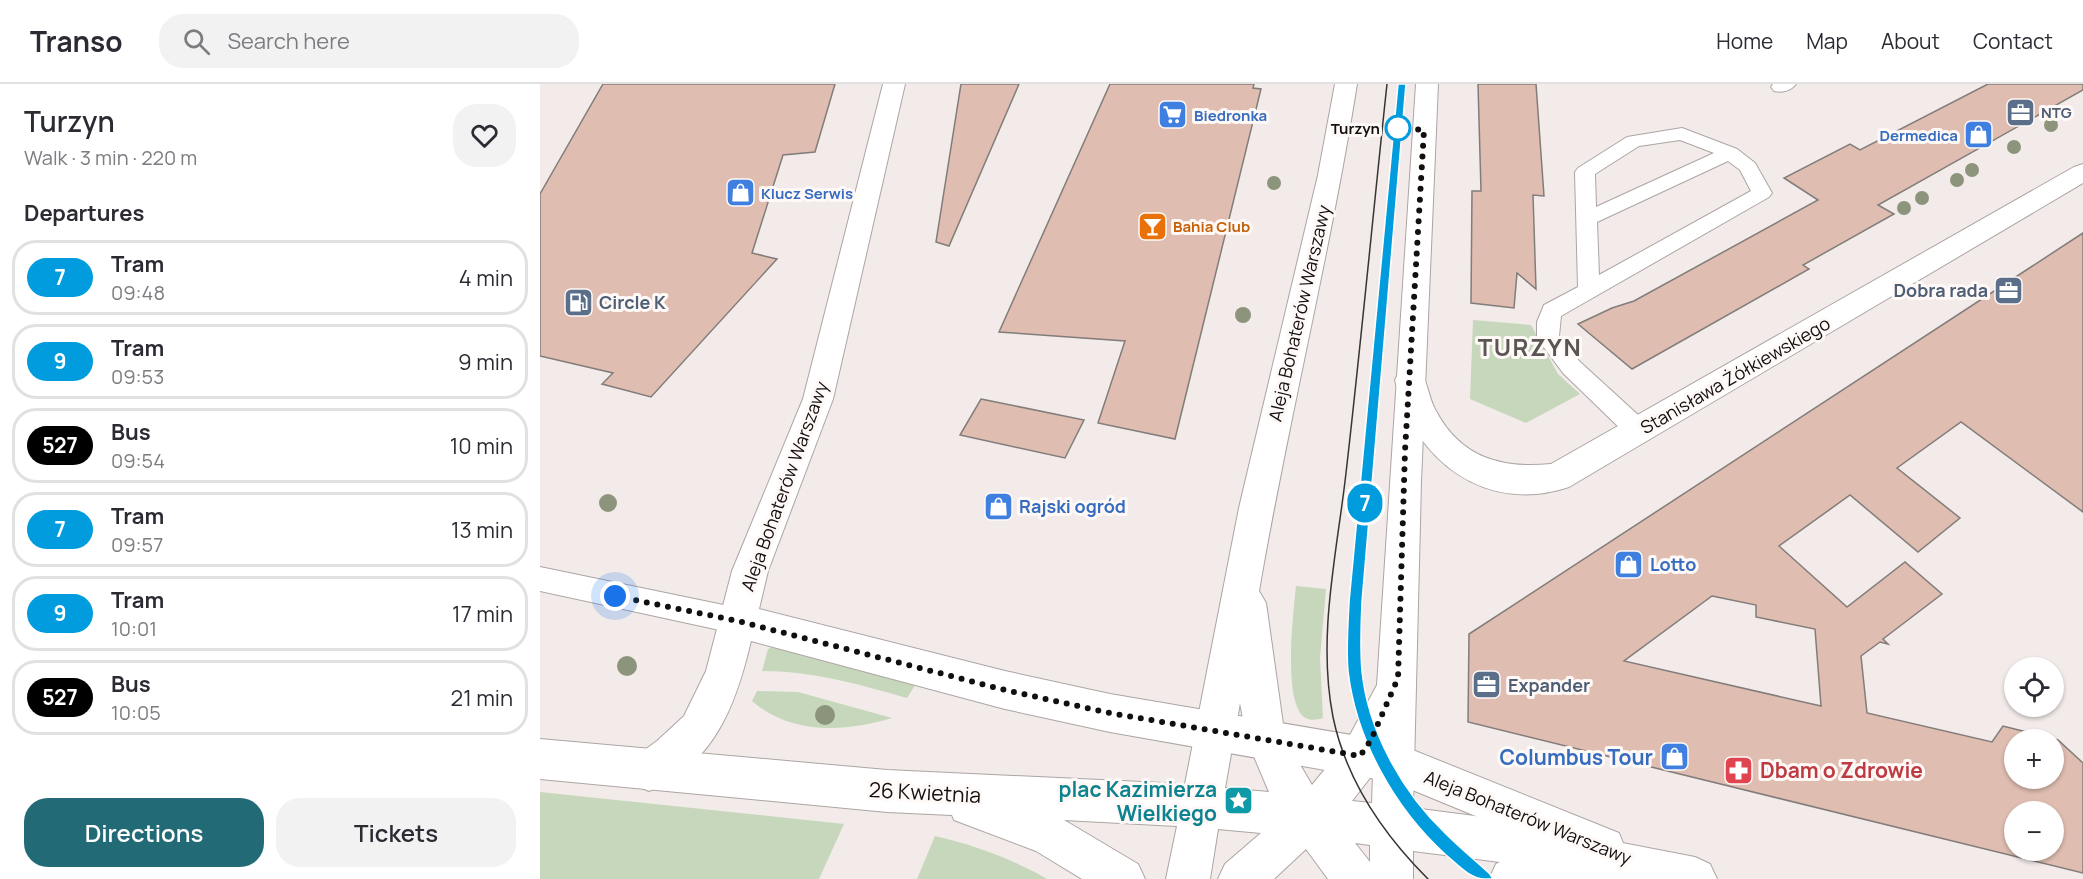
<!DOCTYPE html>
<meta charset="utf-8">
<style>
body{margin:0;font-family:Manrope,sans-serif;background:#f2f2f3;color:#2b2b33;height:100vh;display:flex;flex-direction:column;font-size:22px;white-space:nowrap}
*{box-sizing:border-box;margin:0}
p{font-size:20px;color:#7c7c81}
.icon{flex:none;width:33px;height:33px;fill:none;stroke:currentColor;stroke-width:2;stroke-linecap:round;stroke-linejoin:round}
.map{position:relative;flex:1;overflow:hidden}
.drawer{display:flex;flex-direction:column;background:#fff;width:540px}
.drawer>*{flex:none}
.badge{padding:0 12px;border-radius:20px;font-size:21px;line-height:39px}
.buttons{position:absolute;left:1464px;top:573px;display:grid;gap:12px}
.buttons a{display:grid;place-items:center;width:60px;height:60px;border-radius:50%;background:#fff;box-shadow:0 2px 4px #0004;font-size:30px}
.you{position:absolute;width:30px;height:30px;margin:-15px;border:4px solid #fff;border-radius:50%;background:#1a73e8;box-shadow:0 0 0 9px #1a73e833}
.map>.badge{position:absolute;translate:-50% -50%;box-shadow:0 0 0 3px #fff}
h2{padding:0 24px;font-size:22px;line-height:54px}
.round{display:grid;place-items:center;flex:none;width:63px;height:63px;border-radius:24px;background:#f2f2f3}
.head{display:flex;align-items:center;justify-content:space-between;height:102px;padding:0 24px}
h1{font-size:28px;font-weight:600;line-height:45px}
.cta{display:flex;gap:12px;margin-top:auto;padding:12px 24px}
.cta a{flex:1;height:69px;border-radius:24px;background:#226b76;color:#fff;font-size:24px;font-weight:600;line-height:69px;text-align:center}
.cta a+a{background:#f2f2f3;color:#2b2b33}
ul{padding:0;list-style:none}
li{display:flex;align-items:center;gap:18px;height:75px;margin:0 12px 9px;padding:0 12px;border:3px solid #e1e1e2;border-radius:24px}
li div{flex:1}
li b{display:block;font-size:22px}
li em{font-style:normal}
li .badge{min-width:66px;font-weight:700;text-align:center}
header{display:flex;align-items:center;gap:36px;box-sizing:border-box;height:84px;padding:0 30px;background:#fff;border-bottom:2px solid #e1e1e2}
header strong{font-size:28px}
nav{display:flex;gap:33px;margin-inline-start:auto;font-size:21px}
.search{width:420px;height:54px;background:#f2f2f3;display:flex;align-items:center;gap:15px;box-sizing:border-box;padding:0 21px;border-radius:24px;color:#7c7c81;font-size:22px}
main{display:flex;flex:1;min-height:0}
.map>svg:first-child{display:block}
.green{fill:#c7d7bb}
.building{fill:#dfbdb1;stroke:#827c7a;stroke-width:1.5;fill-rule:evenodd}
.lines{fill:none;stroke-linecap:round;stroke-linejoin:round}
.service-casing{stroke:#aca5a3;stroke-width:2}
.minor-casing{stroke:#aca5a3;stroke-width:2}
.tertiary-casing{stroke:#aca5a3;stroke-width:2}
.service{fill:#fff;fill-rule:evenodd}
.minor{fill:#fff;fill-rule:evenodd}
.tertiary{fill:#fff;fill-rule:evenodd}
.tram{stroke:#373533;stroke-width:1.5}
.tree{fill:#8c957c}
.line{fill:#009cdd;stroke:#fff;stroke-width:1.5}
.walk{stroke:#12100f;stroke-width:6;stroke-dasharray:0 10.8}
.stop-dot{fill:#fff;stroke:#009cdd;stroke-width:3}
.labels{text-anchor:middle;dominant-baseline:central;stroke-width:6;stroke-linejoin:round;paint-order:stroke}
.far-service-label{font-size:15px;font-weight:bold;fill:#4e5e75;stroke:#fef9f7;text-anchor:start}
.far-shop-label{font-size:15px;font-weight:bold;fill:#366cbe;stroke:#fef9f7;text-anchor:start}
.far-stop-label{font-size:15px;font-weight:bold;fill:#12100f;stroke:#fef9f7;text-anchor:end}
.far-food-label{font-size:15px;font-weight:bold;fill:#c56008;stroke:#fef9f7;text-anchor:start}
.service-label{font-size:18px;font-weight:bold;fill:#4e5e75;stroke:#fef9f7;text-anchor:start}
.street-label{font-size:18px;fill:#12100f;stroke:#fef9f7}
.shop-label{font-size:18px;font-weight:bold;fill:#366cbe;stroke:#fef9f7;text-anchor:start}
.near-shop-label{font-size:21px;font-weight:bold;fill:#366cbe;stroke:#fef9f7;text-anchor:end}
.near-health-label{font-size:21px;font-weight:bold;fill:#be3a42;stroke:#fef9f7;text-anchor:start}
.near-culture-label{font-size:21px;font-weight:bold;fill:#0d838f;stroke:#fef9f7;text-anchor:end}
.near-street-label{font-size:21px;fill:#12100f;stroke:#fef9f7}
.district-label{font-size:24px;font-weight:bold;letter-spacing:1.5px;fill:#5b5553;stroke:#fef9f7}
</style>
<header>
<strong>Transo</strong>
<div class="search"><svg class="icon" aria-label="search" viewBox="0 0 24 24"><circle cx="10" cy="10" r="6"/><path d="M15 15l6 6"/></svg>Search here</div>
<nav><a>Home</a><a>Map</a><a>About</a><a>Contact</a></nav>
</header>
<main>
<section class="drawer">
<div class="head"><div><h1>Turzyn</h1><p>Walk · 3 min · 220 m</p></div><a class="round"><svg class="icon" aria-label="heart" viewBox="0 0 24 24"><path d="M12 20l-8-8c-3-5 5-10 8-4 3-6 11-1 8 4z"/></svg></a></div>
<h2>Departures</h2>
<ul>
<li><span class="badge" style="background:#009cdd;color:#fff">7</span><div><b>Tram</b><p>09:48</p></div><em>4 min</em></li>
<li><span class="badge" style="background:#009cdd;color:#fff">9</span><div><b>Tram</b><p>09:53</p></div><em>9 min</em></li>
<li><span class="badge" style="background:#000;color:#fff">527</span><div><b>Bus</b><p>09:54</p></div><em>10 min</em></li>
<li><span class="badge" style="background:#009cdd;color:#fff">7</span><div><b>Tram</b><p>09:57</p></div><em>13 min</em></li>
<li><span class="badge" style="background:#009cdd;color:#fff">9</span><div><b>Tram</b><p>10:01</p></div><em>17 min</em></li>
<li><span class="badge" style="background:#000;color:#fff">527</span><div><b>Bus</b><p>10:05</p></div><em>21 min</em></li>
</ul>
<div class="cta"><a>Directions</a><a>Tickets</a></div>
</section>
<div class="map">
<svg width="1543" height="795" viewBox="0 0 1543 795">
<rect width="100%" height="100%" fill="#f2ebe9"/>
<path class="green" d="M933 236 991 241 1018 290 1040 310 986 339 930 315Z
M756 502 786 505 780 574 783 634C774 637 764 637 759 627 745 602 753 531 756 502Z
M236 561 377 598 367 614C318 600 272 587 222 587L228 565Z
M217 607 258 608 352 634C305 648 251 651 212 617Z
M0 708 304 740 279 795H0Z
M395 752C437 762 470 774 507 795H377Z"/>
<path class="building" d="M63 0H295L275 68 243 71 212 169 237 175 111 313 62 300 73 289 0 272V110Z
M421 0H479L409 162 396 158Z
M570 0H714L713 4 721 5 635 355 558 339 585 257 459 248Z
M938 0H996L1004 112 993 111 996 205 977 189 974 224 931 219 932 107H941Z
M1448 0H1543V6L1338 121 1354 130 1263 181 1269 185 1092 285 1038 240 1072 224 1094 217 1278 116 1244 94 1310 60 1320 66Z
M1543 149V428L1421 338 1357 384 1420 434 1378 468 1310 411 1239 462 1307 523 1365 478 1402 510 1343 555 1348 560 1340 558 1321 572 1327 629 1452 658 1463 642 1518 656 1543 679V789L928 638 929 550ZM1172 512 1216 521V533L1275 545 1281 622 1084 577ZM1474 656H1514V694H1474ZM1474 728H1514V766H1474Z
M441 315 544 336 525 374 420 351Z"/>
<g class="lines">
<defs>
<path id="service" d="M1233 0H1256C1251 7 1242 9 1234 7L1231 3Z
M1142 44 1197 65 1215 79 1232 109 1229 113 1021 232 1019 252 1039 277 1108 340 1111 347 1108 354 1099 357 1090 354 1023 289 997 254V238L1004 221 1038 203 1035 88 1038 84 1087 53ZM1140 56 1174 69 1056 123 1055 90 1099 62ZM1188 77 1200 86 1211 107 1059 191 1057 138Z
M0 483 198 524 208 528 212 537 208 546 198 550 0 507Z"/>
<path id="minor" d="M343 0H365L293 315 228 487 219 525 465 587 570 610 853 658 1079 749 1085 764 1079 779 1064 785 853 698 570 648 465 625 211 557C196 621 174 680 109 707L95 701 89 687 95 673 117 657 144 632 166 587 192 487 263 315Z
M1543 80V99L1029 403C945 431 874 376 855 296L859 288 870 284 881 288C888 300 889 315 896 327 921 374 962 385 1011 380L1534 83Z"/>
<path id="tertiary" d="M795 0H817C790 170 748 337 719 507L726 519 743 640 749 662 772 701 804 662 837 601 876 0H898L881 398 873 724 958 735 1155 773 1170 780 1177 795H949L956 780 960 778 873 767V795H788L766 765 734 795H678L685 780 721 749 678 745 670 795H626L637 742 524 736 598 780 605 795H542L496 767 414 736 412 731 347 728 0 695V655L347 686 645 700 699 424 778 91ZM700 619 707 656 729 708 685 704ZM833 690 832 719 812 717ZM815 759 830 761V778Z"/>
</defs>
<use href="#service" class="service-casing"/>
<use href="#minor" class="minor-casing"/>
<use href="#tertiary" class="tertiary-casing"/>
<use href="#service" class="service"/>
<use href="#minor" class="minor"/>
<use href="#tertiary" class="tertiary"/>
<path class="tram" d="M847 0C833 130 821 259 806 389 797 469 777 552 793 633 806 696 843 750 888 795
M862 0 815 527C807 645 856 722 945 795"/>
</g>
<g class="tree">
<circle cx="1511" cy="41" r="7"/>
<circle cx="1474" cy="63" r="7"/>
<circle cx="1432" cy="86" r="7"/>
<circle cx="1417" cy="96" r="7"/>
<circle cx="734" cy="99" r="7"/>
<circle cx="1382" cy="114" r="7"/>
<circle cx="1364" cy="124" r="7"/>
<circle cx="703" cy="231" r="8"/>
<circle cx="68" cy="419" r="9"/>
<circle cx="87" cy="582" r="10"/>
<circle cx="285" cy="631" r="10"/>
</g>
<path class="line" d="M858 0H866L822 518C821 541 820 564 822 587 828 647 862 708 906 750 920 764 936 777 950 790L953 795H945C930 795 918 781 906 771 855 725 816 656 808 587 806 564 808 541 809 518Z"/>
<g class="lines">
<path class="walk" d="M75 512 198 537 465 606 570 629 820 672 831 656 858 594 865 367 884 46 858 44"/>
</g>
<defs>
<symbol id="office-square" viewBox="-11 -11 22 22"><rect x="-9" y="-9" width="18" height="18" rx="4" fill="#5c6f8a" stroke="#fef9f7"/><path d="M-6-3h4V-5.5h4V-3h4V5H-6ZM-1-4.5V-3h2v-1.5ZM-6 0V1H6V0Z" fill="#fff"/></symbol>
<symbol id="supermarket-square" viewBox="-11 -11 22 22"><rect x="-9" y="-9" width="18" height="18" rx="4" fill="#3f7fe0" stroke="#fef9f7"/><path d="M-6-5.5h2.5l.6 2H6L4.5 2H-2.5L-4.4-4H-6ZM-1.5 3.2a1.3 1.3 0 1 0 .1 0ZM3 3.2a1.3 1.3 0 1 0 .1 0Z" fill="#fff"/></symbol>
<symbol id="shop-square" viewBox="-11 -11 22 22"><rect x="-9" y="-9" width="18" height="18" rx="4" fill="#3f7fe0" stroke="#fef9f7"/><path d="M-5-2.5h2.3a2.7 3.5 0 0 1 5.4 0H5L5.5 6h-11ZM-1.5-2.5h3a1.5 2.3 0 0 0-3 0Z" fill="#fff"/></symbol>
<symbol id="bar-square" viewBox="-11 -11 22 22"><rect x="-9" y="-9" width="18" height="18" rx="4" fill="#e8710a" stroke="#fef9f7"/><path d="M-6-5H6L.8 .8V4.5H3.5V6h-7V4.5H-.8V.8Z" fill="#fff"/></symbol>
<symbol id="fuel-square" viewBox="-11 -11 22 22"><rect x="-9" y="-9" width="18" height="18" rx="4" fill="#5c6f8a" stroke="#fef9f7"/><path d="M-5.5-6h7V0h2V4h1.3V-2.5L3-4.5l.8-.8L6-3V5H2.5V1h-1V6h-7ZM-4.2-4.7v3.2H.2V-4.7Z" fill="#fff"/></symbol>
<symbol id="pharmacy-square" viewBox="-11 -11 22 22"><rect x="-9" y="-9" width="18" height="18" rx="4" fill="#e0444e" stroke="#fef9f7"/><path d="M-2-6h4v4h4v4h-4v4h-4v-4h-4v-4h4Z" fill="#fff"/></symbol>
<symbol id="sight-square" viewBox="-11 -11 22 22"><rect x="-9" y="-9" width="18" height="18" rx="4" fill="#0f9aa8" stroke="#fef9f7"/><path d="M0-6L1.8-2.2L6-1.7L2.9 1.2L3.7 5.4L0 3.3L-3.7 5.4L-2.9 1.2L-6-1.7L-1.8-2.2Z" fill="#fff"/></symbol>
</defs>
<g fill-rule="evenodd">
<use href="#office-square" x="1464" y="12" width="33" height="33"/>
<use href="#supermarket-square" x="616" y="14" width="33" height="33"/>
<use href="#shop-square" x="1422" y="34" width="33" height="33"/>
<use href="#shop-square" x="184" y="92" width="33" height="33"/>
<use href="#bar-square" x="596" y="126" width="33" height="33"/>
<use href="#office-square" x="1452" y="190" width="33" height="33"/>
<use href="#fuel-square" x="22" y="202" width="33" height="33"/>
<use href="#shop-square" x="442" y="406" width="33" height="33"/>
<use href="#shop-square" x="1072" y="464" width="33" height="33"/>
<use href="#office-square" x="930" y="584" width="33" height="33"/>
<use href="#shop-square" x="1118" y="656" width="33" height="33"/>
<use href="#pharmacy-square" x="1182" y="670" width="33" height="33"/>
<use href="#sight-square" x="682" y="700" width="33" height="33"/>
</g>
<circle class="stop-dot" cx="858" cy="44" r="12"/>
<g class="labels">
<g class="far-service-label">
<text x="1501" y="28">NTG</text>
</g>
<g class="far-shop-label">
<text x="654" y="31">Biedronka</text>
<text x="1418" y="51" text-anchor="end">Dermedica</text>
<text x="221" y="109">Klucz Serwis</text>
</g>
<g class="far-stop-label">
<text x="840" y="44">Turzyn</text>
</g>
<g class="far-food-label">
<text x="633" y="142">Bahia Club</text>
</g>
<g class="service-label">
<text x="1448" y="206" text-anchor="end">Dobra rada</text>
<text x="59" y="218">Circle K</text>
<text x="968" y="601">Expander</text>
</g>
<g class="street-label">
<text transform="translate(759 229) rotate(-77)">Aleja Bohaterów Warszawy</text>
<text transform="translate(1195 291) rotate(-30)">Stanisława Żółkiewskiego</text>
<text transform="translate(244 402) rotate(-70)">Aleja Bohaterów Warszawy</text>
<text transform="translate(988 733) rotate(22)">Aleja Bohaterów Warszawy</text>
</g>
<g class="shop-label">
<text x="479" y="422">Rajski ogród</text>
<text x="1110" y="480">Lotto</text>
</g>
<g class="near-shop-label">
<text x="1113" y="673">Columbus Tour</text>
</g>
<g class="near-health-label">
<text x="1220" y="686">Dbam o Zdrowie</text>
</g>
<g class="near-culture-label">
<text x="677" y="705">plac Kazimierza<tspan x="677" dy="24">Wielkiego</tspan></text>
</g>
<g class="near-street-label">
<text transform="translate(385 708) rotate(3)">26 Kwietnia</text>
</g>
<g class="district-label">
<text x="990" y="262">TURZYN</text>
</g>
</g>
</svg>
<div class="buttons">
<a><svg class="icon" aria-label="locate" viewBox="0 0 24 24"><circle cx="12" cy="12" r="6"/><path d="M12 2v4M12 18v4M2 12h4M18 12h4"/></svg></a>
<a>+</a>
<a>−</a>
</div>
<div class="you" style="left:75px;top:512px"></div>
<b class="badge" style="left:825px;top:419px;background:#009cdd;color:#fff">7</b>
</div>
</main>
